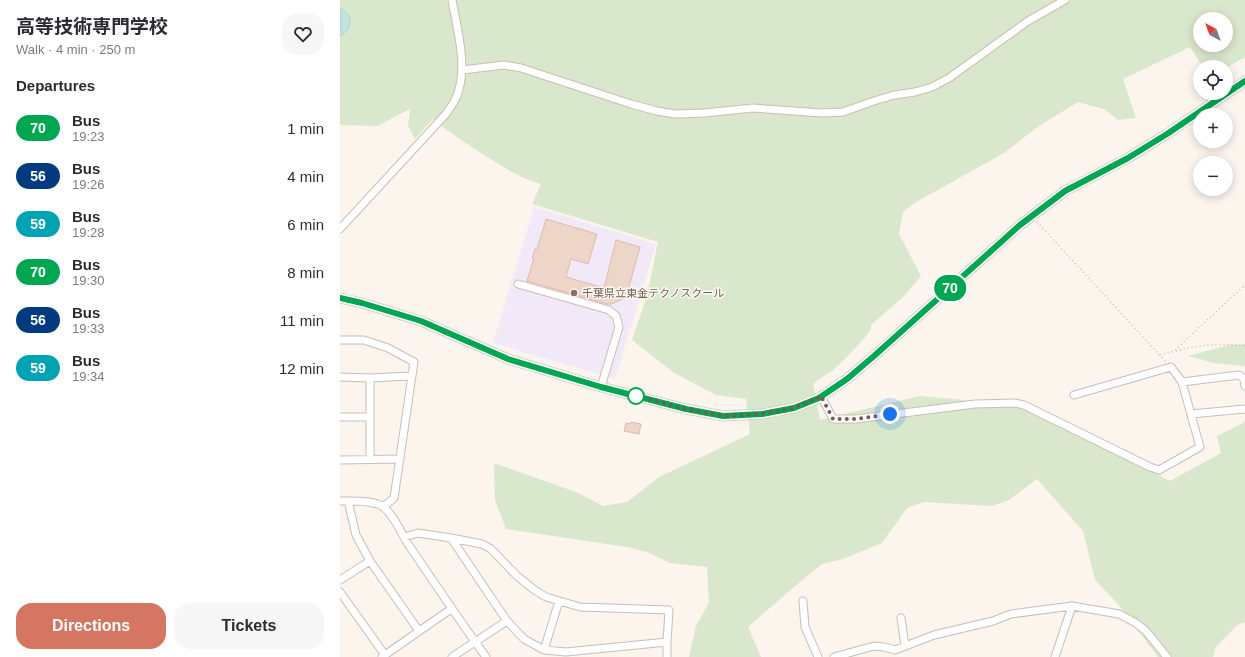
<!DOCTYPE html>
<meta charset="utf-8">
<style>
body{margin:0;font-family:Arial,"Noto Sans JP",sans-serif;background:#f7f7f7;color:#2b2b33;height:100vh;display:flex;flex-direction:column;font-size:15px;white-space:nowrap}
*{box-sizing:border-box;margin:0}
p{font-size:13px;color:#7c7c81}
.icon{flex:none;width:22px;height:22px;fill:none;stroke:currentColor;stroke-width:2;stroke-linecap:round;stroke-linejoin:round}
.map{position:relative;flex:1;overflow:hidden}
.panel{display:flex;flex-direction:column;background:#fff;width:340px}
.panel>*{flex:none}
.badge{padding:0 8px;border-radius:13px;font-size:14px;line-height:26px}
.needle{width:26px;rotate:319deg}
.tools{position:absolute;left:853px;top:12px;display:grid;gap:8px}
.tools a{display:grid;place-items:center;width:40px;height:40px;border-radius:50%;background:#fff;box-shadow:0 2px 10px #0003;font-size:20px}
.you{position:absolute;width:20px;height:20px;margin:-10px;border:3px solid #fff;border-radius:50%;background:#1a73e8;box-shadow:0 0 0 6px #1a73e833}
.map>.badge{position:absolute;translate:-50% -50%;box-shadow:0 0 0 2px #fff}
h2{padding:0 16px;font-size:15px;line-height:36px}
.round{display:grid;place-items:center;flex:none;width:42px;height:42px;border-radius:16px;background:#f7f7f7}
.summary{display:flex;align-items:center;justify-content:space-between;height:68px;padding:0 16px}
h1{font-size:19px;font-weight:700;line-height:30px}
.primary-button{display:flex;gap:8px;margin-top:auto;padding:8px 16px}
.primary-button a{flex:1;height:46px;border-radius:16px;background:#d57662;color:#fff;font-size:16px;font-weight:700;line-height:46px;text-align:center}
.primary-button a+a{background:#f7f7f7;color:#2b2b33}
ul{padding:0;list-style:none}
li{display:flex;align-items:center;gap:12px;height:48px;padding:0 16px}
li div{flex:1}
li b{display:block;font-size:15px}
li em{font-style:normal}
li .badge{min-width:44px;font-weight:700;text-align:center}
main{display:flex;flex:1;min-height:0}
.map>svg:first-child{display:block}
.education{fill:#f2e9f8}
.green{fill:#d9e7cc;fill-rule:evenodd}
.water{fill:#c3e0e3;stroke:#abcfd3}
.building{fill:#edd5c8;stroke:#debbaa}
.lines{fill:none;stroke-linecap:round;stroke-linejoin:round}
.minor-casing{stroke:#ccbdb4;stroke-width:9}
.major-casing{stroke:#d8d1cf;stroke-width:11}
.path{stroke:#d2b8aa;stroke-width:1.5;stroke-dasharray:1 3;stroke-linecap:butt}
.minor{stroke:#fff;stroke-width:7}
.major{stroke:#f1d5ae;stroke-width:9}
.line-casing{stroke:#fff;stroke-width:9}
.line{stroke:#00a651;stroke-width:6}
.walk{stroke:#745c52;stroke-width:4;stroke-dasharray:0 7.2}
.education-dot{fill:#8d6e63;stroke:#fdf9f3;stroke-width:1.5}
.stop-dot{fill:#fff;stroke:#00a651;stroke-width:2}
.labels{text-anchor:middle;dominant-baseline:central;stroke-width:3;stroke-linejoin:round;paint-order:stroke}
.education-label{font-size:11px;fill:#785e54;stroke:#fdf9f3;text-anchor:start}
</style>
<main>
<section class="panel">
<div class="summary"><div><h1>高等技術専門学校</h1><p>Walk · 4 min · 250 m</p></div><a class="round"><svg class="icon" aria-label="heart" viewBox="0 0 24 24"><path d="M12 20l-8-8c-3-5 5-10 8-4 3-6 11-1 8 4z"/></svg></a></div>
<h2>Departures</h2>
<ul>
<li><span class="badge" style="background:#00a651;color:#fff">70</span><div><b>Bus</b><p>19:23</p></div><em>1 min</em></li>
<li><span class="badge" style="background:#003b80;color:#fff">56</span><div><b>Bus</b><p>19:26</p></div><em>4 min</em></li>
<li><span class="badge" style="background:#00a3b4;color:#fff">59</span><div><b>Bus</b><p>19:28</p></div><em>6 min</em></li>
<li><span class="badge" style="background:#00a651;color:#fff">70</span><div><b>Bus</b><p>19:30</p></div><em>8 min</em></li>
<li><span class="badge" style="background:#003b80;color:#fff">56</span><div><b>Bus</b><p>19:33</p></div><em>11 min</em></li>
<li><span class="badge" style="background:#00a3b4;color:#fff">59</span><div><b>Bus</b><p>19:34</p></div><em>12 min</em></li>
</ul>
<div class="primary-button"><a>Directions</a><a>Tickets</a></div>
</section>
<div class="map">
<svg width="905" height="657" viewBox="0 0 905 657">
<rect width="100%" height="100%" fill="#fbf5ed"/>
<path class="education" d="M194 207 316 244 275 379 153 343Z"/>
<path class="green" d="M0 0H905V57L886 68 863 67 850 47 783 79 796 118 778 120 764 109 738 102 699 126 664 153 576 202 563 212 559 234 581 276 564 296 531 325V330C519 344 507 358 494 369 487 375 479 378 473 384L480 420 580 396 684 405 830 481 881 453 877 436 905 422V622L897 625 876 647 873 657H818L777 603 755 580 743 531 697 479 669 500 652 506 584 502 567 508 542 543 503 559 482 564 454 587 408 627 421 657H349L356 626 369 603 367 567 330 563 307 552 287 547 166 529 155 500 154 463 236 492 263 506 287 502 319 477 410 434 406 399 376 395 334 373 292 340 307 296 318 242 192 204 201 184C179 178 160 165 141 153 125 142 108 132 93 119L75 139 68 126 70 109 37 126 0 125ZM860 19H886V45H860Z
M905 344V366L874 363 848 356 889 345Z"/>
<path class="water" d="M0 8C14 17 13 27 0 36Z"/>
<path class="building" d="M206 219 257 234 248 264 231 259 226 277 264 288 276 240 300 247 289 287 284 298 272 304H267L187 281 194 258H192L195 249H197Z
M291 422 301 424 299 434 284 431 286 423 290 424Z"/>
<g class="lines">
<defs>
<path id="minor" d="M122 70 164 65 181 68 291 104 317 111 335 114 364 113 413 108 482 113 503 112 534 101 554 95 575 92 592 87 609 78 688 21 725 0
M0 229 106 114C109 109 114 103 116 98 129 69 117 29 112 0
M178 284 269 310 276 316 279 327 261 387
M0 340H24L48 348 74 362 54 498 43 507
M0 377 30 378 71 376
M30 378V459
M842 382 899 375 904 379 905 386
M481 396 493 419H516L635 404 675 403 684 405 810 467 819 470 860 447 842 382 831 367 734 395
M851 414 905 409
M0 417H30
M0 460 60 459
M0 501C12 501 32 500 42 506 53 513 61 533 68 544 94 582 119 620 146 657
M8 501 16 535 30 561 79 631
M64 537 78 533 111 538 142 544 151 549 176 575 193 589 206 597 240 607 329 610 327 642V657
M111 538 167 621 184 639 204 650 226 652 327 642
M0 580 30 561
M0 592 45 655
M463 601 465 627 478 657
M561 618 565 646
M204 650 219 601
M42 657 111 609
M112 657 167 621
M494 657 534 646 544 647 555 650 594 635 653 621 671 614 732 606 779 614 796 623 806 631 827 657
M715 657 732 606"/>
<path id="major" d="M0 298 22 303 81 321 168 359 261 387 346 409 383 416 421 414 454 408 479 398 507 379 534 356 680 225 725 191 788 158 827 134 905 81"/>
</defs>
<use href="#minor" class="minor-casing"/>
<use href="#major" class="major-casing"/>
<path class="path" d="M697 222 826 362
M836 351C859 345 881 343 905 346
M820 355 834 351 905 285"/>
<use href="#minor" class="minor"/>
<use href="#major" class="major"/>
</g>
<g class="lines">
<defs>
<path id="line" d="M0 298 22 303 81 321 168 359 261 387 346 409 383 416 422 414 454 408 479 398 507 379 534 356 680 225 725 191 788 158 827 134 905 81"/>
</defs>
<use href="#line" class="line-casing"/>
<use href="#line" class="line"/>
<path class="walk" d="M296 396 289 394 346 409 383 416 422 414 454 408 481 396 493 419H516L550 414"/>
</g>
<circle class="education-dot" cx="234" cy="293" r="4"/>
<circle class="stop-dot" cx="296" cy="396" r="8"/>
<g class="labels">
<g class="education-label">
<text x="242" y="293">千葉県立東金テクノスクール</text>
</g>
</g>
</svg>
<div class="tools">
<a><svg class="needle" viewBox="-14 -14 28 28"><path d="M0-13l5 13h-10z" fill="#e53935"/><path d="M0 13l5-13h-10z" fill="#7c7c81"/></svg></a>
<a><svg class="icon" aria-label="locate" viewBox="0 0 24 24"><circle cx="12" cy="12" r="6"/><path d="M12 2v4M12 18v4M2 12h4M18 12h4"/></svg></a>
<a>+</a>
<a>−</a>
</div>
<div class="you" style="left:550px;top:414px"></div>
<b class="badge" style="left:610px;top:288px;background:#00a651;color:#fff">70</b>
</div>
</main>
